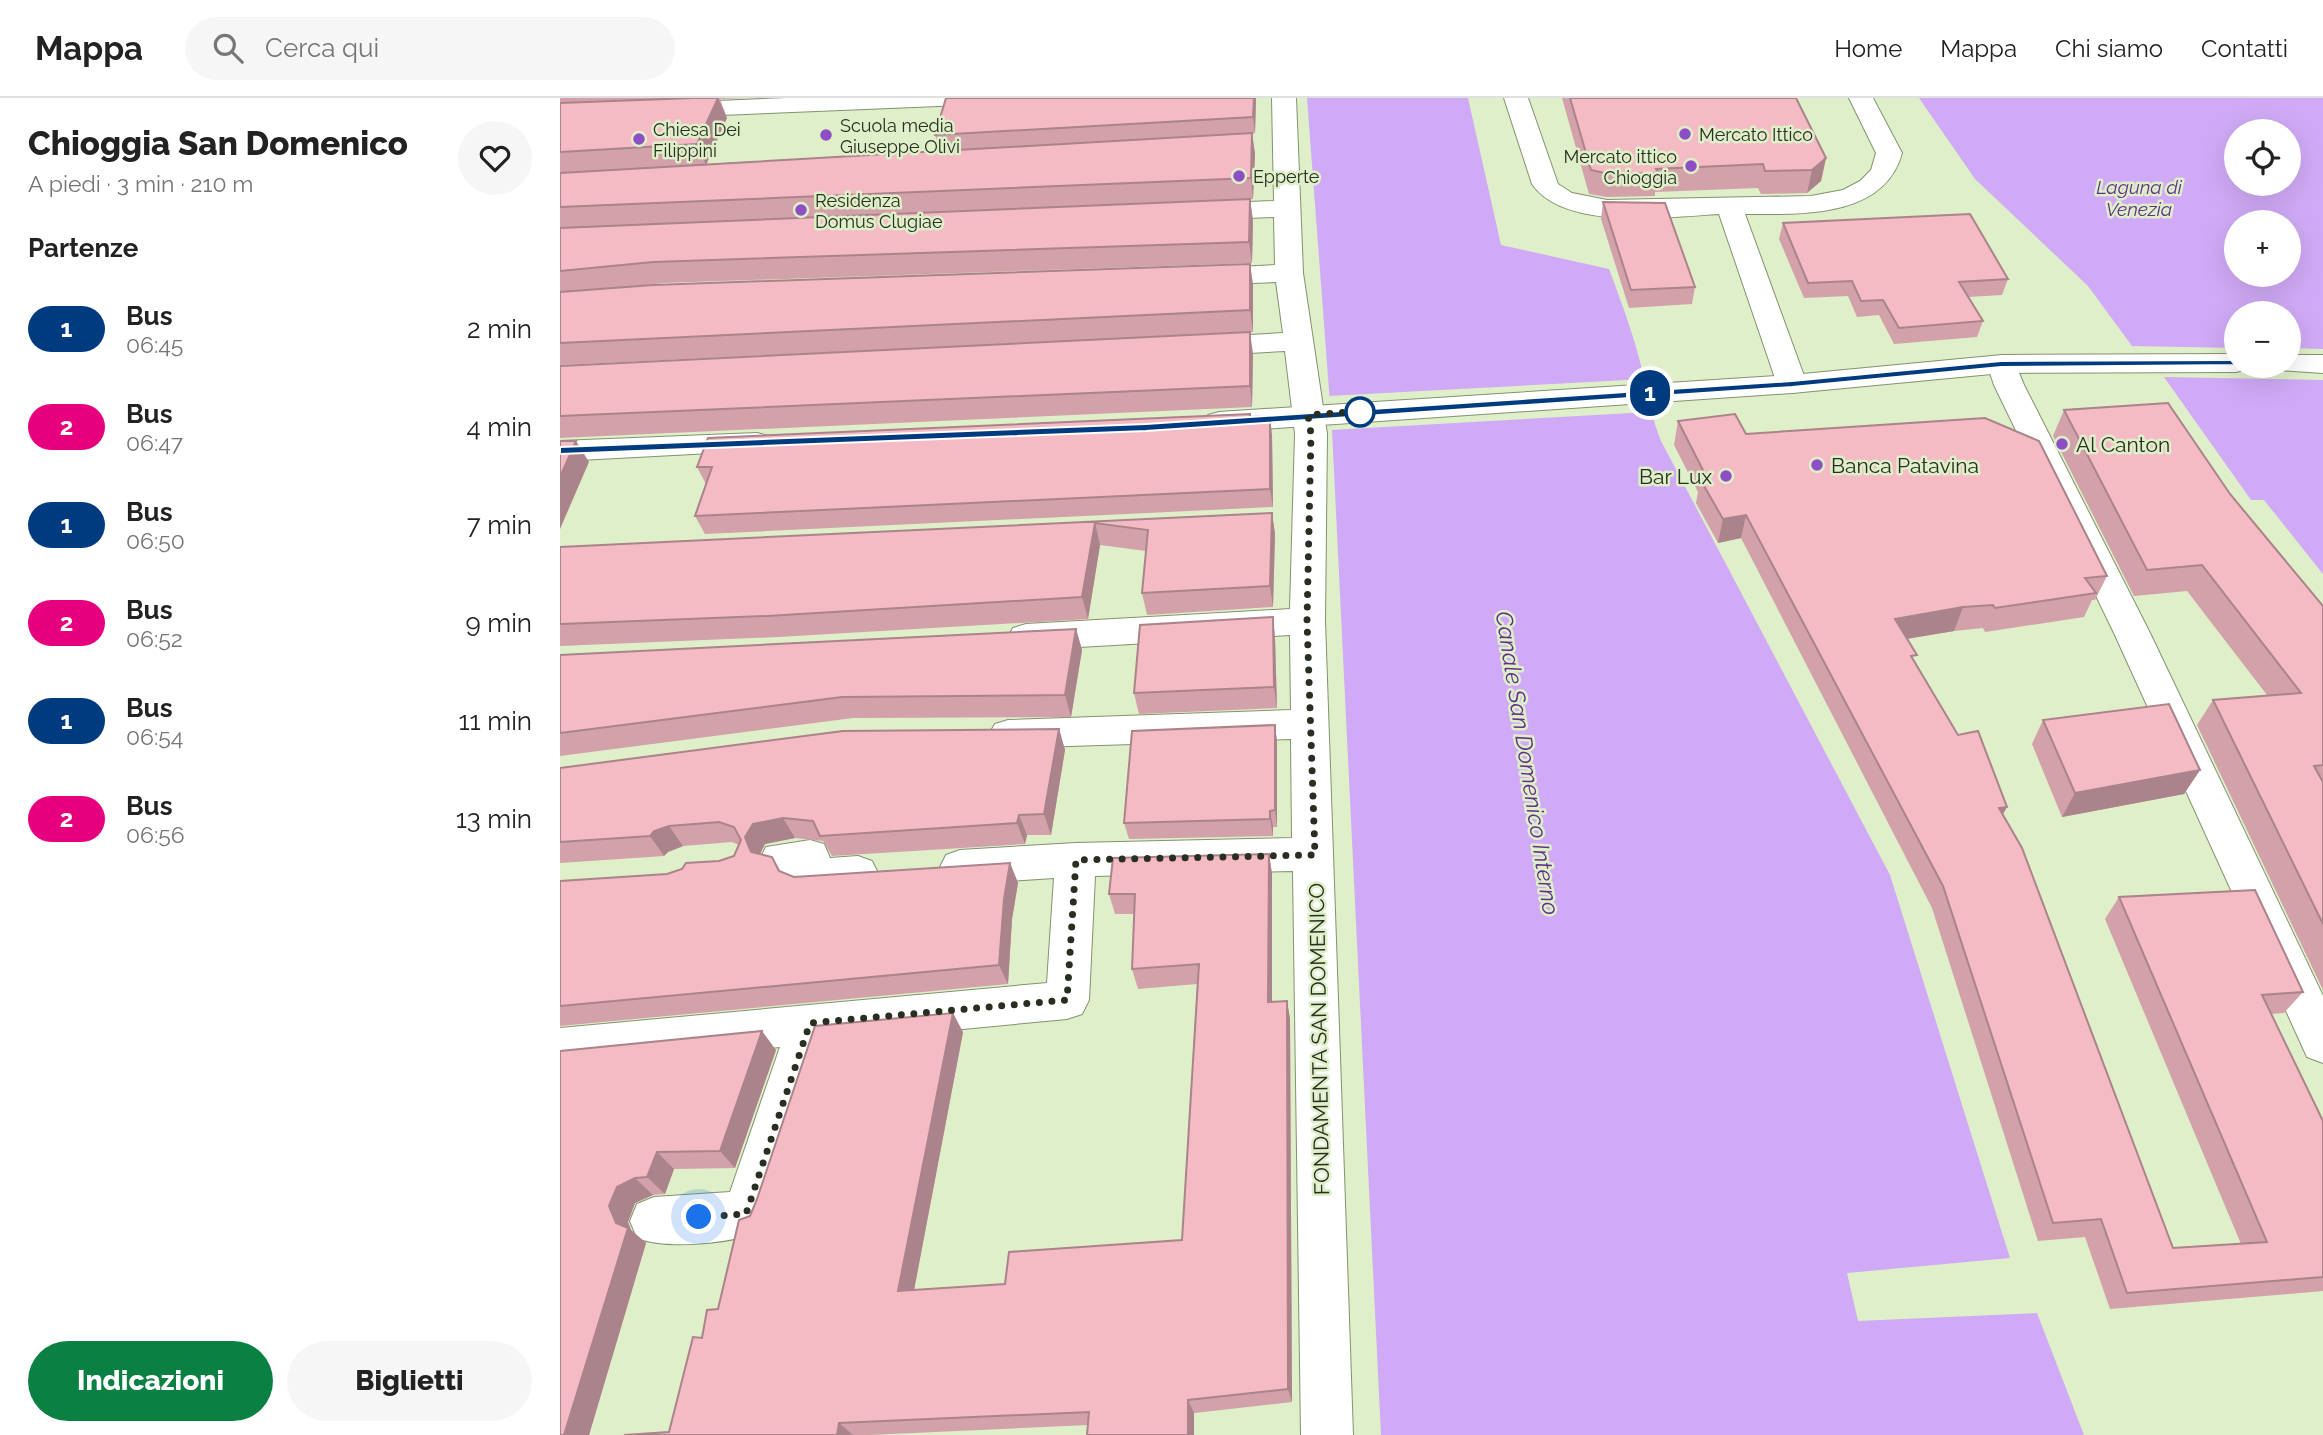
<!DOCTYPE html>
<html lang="it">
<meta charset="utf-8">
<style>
body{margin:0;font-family:Raleway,sans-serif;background:#f6f6f6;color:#222;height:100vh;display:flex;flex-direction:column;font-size:26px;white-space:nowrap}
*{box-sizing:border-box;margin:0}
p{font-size:23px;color:#767676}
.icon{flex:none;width:38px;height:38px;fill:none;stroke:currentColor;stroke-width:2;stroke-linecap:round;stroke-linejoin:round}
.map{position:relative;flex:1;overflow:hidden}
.drawer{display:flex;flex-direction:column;background:#fff;width:560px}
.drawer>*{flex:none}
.badge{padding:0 14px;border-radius:23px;font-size:24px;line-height:46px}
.tools{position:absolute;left:1664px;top:21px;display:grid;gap:14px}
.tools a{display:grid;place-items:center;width:77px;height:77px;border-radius:50%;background:#fff;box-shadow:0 7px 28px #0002;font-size:35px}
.you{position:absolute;width:35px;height:35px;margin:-18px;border:5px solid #fff;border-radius:50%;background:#1a73e8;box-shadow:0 0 0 10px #1a73e833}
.map>.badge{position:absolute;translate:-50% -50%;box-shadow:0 0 0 4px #fff}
h2{padding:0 28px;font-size:26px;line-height:63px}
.round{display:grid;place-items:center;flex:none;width:74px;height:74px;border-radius:37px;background:#f6f6f6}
.overview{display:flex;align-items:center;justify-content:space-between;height:119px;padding:0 28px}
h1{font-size:33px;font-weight:800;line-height:52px}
.button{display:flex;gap:14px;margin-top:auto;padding:14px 28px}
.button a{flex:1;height:80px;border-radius:42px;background:#0b8043;color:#fff;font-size:28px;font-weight:800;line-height:80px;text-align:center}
.button a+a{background:#f6f6f6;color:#222}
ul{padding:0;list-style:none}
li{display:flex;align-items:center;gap:21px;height:98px;padding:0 28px}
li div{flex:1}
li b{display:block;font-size:26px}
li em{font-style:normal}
li .badge{min-width:77px;font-weight:700;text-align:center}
header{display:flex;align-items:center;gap:42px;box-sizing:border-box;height:98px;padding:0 35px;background:#fff;border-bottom:2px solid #e0e0e0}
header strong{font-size:33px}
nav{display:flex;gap:38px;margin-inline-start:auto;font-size:24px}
.search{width:490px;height:63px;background:#f6f6f6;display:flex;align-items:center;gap:18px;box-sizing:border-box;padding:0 24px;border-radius:38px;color:#767676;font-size:26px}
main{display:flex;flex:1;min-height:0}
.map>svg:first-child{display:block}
.water{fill:#d0aaf6;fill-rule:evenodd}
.pier{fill:#deefc9}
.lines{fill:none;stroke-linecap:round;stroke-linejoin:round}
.street-casing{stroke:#83926f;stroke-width:2}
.secondary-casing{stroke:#83926f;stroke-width:2}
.street{fill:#fff;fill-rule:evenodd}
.secondary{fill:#fff;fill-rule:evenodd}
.wall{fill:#d2a1a9}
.shaded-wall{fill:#ab838a}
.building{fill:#f4bbc5;stroke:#ab838a;stroke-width:2}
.line{fill:#003b80;stroke:#fff;stroke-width:2}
.walk{stroke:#282e20;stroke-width:7;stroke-dasharray:0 12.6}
.poi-dot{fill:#8f4fc4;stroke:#deefc9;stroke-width:2.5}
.stop-dot{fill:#fff;stroke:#003b80;stroke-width:3.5}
.labels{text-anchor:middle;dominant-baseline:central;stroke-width:5;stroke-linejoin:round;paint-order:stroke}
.far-poi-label{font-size:18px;fill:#282e20;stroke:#deefc9;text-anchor:start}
.far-water-label{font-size:19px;font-style:italic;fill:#603087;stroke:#deefc9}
.poi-label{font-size:21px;fill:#282e20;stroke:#deefc9;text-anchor:start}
.street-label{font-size:21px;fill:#282e20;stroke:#deefc9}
.water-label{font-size:23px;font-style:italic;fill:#603087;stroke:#deefc9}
</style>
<header>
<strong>Mappa</strong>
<div class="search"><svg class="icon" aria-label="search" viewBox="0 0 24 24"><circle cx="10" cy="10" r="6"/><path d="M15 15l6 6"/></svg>Cerca qui</div>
<nav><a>Home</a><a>Mappa</a><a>Chi siamo</a><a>Contatti</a></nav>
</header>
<main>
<section class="drawer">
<div class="overview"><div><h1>Chioggia San Domenico</h1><p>A piedi · 3 min · 210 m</p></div><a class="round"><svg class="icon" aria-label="heart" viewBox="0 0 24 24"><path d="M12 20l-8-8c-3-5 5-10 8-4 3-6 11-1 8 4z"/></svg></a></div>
<h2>Partenze</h2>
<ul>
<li><span class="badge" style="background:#003b80;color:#fff">1</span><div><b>Bus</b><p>06:45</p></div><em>2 min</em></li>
<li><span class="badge" style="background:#e6007e;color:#fff">2</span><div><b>Bus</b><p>06:47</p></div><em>4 min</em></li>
<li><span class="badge" style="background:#003b80;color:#fff">1</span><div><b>Bus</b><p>06:50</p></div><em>7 min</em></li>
<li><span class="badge" style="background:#e6007e;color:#fff">2</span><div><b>Bus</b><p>06:52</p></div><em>9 min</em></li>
<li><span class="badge" style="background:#003b80;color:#fff">1</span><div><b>Bus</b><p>06:54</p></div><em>11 min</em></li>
<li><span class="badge" style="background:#e6007e;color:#fff">2</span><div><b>Bus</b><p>06:56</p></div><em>13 min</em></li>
</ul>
<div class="button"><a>Indicazioni</a><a>Biglietti</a></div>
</section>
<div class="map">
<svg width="1763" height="1337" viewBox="0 0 1763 1337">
<rect width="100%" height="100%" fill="#deefc9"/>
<path class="water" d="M747 0H908L941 147 1049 171C1062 206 1076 243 1084 280 1089 302 1092 321 1101 343L1330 777 1450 1160 1287 1175 1298 1223 1477 1215 1524 1337H821L772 332Z
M1359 0H1763V476L1704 402H1691L1604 279 1572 248 1528 188 1415 81ZM1676 33H1729V86H1676ZM1676 124H1729V177H1676ZM1676 215H1729V268H1676Z"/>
<path class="pier" d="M1572 248 1676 250V268H1729V250L1763 251V282L1604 279Z
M1085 281 1089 314 772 332 768 298Z"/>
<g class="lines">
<defs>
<path id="street" d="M226 0H415L412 5 403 7 111 19 102 17 99 12 102 7 111 5Z
M712 0H736L743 175 767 336 765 523 793 1337H741L733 773 535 778 529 902 522 916 507 921 266 944 210 1116 203 1133C173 1145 107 1152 77 1140L70 1123 77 1106 94 1099 170 1094 220 949 0 970V930L487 885 494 780 400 786 386 781 380 769 386 757 400 752 516 745 732 740 731 641 448 650 435 646 429 636 435 626 448 622 731 612 730 537 466 552 453 548 448 539 453 530 466 526 730 511 735 336 725 253 637 258 627 255 622 249 627 243 637 240 723 235 716 184 641 187 631 185 627 179 631 173 641 171 715 167 714 119 638 122 629 120 625 114 629 108 638 106 714 103Z
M944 0H968L998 86 1012 95 1047 102 1251 98 1283 92 1300 83 1311 72 1316 55 1289 0H1313L1342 55C1324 121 1240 116 1185 116L1247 286 1243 293 1232 295 1221 293 1217 286 1159 116C1108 119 1004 133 972 86Z
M1442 257 1453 260 1464 287 1590 535 1763 898V965L1747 959 1554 535 1434 287 1427 266 1431 260Z
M250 742 264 746 270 760 298 758 312 763 318 775 312 787C288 795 256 799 232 791L226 777 206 773 200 761 206 749Z"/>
<path id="secondary" d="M1676 256V268H1689L1687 271 1676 274 1442 275 1232 295 659 334 648 331 643 324 648 317 659 314 1232 277 1442 257Z
M1729 257H1763V275L1718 272 1715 268H1729Z
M197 335 208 338 213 345 208 352 0 363V343Z"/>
</defs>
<use href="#street" class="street-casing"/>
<use href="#secondary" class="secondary-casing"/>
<use href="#street" class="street"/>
<use href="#secondary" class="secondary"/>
</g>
<path class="wall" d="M0 0H187L160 1 167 20 146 66 380 53 375 37 696 0 695 35 692 36 695 56 693 101H690L693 123 692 165 103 185 68 189 690 166 693 187V234L0 267Z
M1002 0H1236L1266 60 1261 83 1247 95 1201 96 1198 90 1095 94V98L1047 99 1029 96Z
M1043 104 1135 189 1132 206 1069 210 1041 121Z
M1223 125 1448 181 1442 197 1408 199 1423 223 1417 239 1334 246 1319 217 1297 219 1288 198 1244 200 1219 141Z
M693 256 692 309 0 340V268Z
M1504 312 1670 396 1763 508V892L1637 627 1653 602 1707 597 1627 493 1574 498 1493 338Z
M690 319 712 337 713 409 145 436 135 418 146 386 137 369Z
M1118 323 1186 336 1547 478 1535 502H1532L1524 519 1425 534 1423 530 1394 533 1347 541 1354 563 1443 717 1613 1150 1681 1146 1545 821 1559 799 1743 894 1724 915 1711 916 1763 1023V1193L1550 1211 1525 1139 1478 1143 1372 810 1181 440 1158 445 1136 405 1138 394 1114 347Z
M712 415 715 436 713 509 587 517 582 495 586 453 540 447 528 521 218 539 0 548V449Z
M713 519 715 541 717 610 579 616 574 595Z
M516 531 522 552 511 619 293 620 0 658V557Z
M1483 622 1640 672 1624 696 1502 719 1472 646Z
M715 627 717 644V729H713V738L569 741 564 725Z
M499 631 505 652 491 737H467L465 746 272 758 263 743 235 740 205 746 200 756 212 759 221 774 234 779 450 765 458 785 452 821 448 886 0 928V783L107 776 159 763 174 758 179 747 172 744 123 748 108 754 104 758 0 765V670Z
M709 756 712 776V904L727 903 730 921 732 1304 528 1327 309 1337H64L109 1334 142 1240 158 1211 190 1118 403 934 354 1192 445 1186 622 1142 637 886 578 891 572 871 574 816H555L549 796Z
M216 952 175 1070 114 1071 105 1096 93 1097 75 1105 68 1124 71 1132 86 1145 29 1337 0 953Z"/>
<path class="shaded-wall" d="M158 0 167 20 146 67 137 46Z
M694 0H696L695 35 693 19Z
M692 35 695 56 693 101 691 80Z
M1266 60 1261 83 1247 95 1252 72Z
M690 101 693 123 692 165 689 144Z
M690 166 693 187V234L690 212Z
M690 234 693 256 692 309 690 288Z
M710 318 712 337 713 409 710 391Z
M16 343 29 364 0 431V379Z
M712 415 715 436 713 509 710 488Z
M1186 417 1181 440 1158 445 1163 421Z
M535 425 540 447 528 521 522 499Z
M1403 509 1394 533 1327 544 1335 521Z
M713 519 715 541 717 610 714 589Z
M516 531 522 552 511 619 505 597Z
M715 627 717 644V729L715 712Z
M499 631 505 652 491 737 484 716Z
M1640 672 1624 696 1502 719 1515 695Z
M1447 709 1435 731 1439 710Z
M710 713 713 729V738L710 721Z
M459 717 467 737 465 746 457 725Z
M223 720 235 740 205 746 198 760 191 754 185 739 193 726Z
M109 728 123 748 108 754 104 758 90 738 94 733Z
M709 756 712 776V923L708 904Z
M450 765 458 785 452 821 448 886 439 867 444 801Z
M727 903 730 921 732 1304 728 1291Z
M393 915 403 934 351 1208 338 1193Z
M202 933 216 952 175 1070 160 1053Z
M97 1054 114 1071 105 1096 87 1079Z
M75 1080 93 1097 75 1105 68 1124 71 1132 86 1145 29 1337H4L56 1125 49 1108 57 1089Z
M628 1302 634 1315V1337H628Z
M279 1325 293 1337H277Z"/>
<path class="building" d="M133 0H158L137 46 0 54V5Z
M386 0H694L693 19 375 37Z
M1010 0H1236L1266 60 1252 72 1205 73 1203 66 1096 71 1098 75 1049 76 1031 72Z
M692 35 691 80 0 109V75Z
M690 101 689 144 93 164 0 173V130Z
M1043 104 1105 105 1135 189 1071 192Z
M1410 116 1448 181 1399 184 1423 223 1339 230 1323 202 1301 203 1292 183 1248 185 1223 125Z
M690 166V212L0 245V194L93 187Z
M690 234V288L0 318V268Z
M1608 305 1670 396 1763 508V667L1754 668 1763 684V826L1653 602 1741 595 1642 467 1587 472 1504 312Z
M690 316V319L710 318V391L135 418 152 369H137L148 340Z
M1175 316 1186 336 1425 320 1479 343 1547 478 1525 480 1536 495 1435 510 1433 507 1403 509 1335 521 1357 557 1351 558 1398 637 1418 633 1447 709 1439 710 1462 750 1613 1150 1707 1144 1559 799 1695 792 1743 894 1702 897 1763 1023V1179L1567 1195 1541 1121 1493 1125 1383 788 1186 417 1163 421 1140 381 1147 380 1118 323Z
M0 343H16L0 379Z
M712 415 710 488 582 495 588 432 535 425 522 499 207 518 0 526V449Z
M713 519 714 589 574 595 580 527Z
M516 531 505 597 282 599 0 635V557Z
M1609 606 1640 672 1515 695 1483 622Z
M715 627V712L710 713V721L564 725 572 633Z
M499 631 484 716 459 717 457 725 260 738 253 723 223 720 193 726 185 739 191 754 212 759 219 773 234 779 450 765 444 801 439 867 0 908V783L107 776 122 771 126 765 159 763 174 758 181 742 174 729 159 724 109 728 94 733 90 738 0 744V670L283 633Z
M709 756 708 904 727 903 728 1291 628 1302V1337H527L529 1314 279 1325 277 1337H64L109 1334 133 1239 142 1240 147 1212 158 1211 179 1122 190 1118 197 1101 255 928 393 915 338 1193 445 1186 449 1154 622 1142 639 866 572 871 575 796H549L553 760Z
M202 933 160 1053 97 1054 87 1079 75 1080 57 1089 49 1108 56 1125 68 1130 4 1337H0V953Z"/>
<path class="line" d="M1676 262H1680V267L1441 269 1232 289 586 333 0 356V349L586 326 1232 283 1441 263Z"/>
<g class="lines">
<path class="walk" d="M139 1119 186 1116 250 925 507 902 516 762 755 757 747 523 751 336 748 317 803 313 800 314"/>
</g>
<g class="poi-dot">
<circle cx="1125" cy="36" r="7"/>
<circle cx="266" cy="37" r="7"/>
<circle cx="79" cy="41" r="7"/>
<circle cx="1131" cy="68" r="7"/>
<circle cx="679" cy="78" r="7"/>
<circle cx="241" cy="112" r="7"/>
<circle cx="1502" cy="346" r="7"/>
<circle cx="1257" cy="367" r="7"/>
<circle cx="1166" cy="378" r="7"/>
</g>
<circle class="stop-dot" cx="800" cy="314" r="14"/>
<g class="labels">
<g class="far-poi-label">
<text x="280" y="27">Scuola media<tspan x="280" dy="21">Giuseppe Olivi</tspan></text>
<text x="93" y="31">Chiesa Dei<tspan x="93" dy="21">Filippini</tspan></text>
<text x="1139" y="36">Mercato Ittico</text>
<text x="1117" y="58" text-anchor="end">Mercato ittico<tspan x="1117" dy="21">Chioggia</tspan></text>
<text x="693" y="78">Epperte</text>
<text x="255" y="102">Residenza<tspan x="255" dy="21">Domus Clugiae</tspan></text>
</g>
<g class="far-water-label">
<text x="1579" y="89">Laguna di<tspan x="1579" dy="22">Venezia</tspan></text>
</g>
<g class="poi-label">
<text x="1516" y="346">Al Canton</text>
<text x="1271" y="367">Banca Patavina</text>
<text x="1152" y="378" text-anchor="end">Bar Lux</text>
</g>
<g class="street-label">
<text transform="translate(759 941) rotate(-91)">FONDAMENTA SAN DOMENICO</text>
</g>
<g class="water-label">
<text transform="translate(968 665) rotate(81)">Canale San Domenico Interno</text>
</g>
</g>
</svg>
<div class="tools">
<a><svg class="icon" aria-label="locate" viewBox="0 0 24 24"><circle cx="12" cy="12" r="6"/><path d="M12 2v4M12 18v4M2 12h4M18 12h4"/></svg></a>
<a>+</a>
<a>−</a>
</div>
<div class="you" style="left:139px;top:1119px"></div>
<b class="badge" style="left:1090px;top:295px;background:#003b80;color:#fff">1</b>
</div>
</main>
